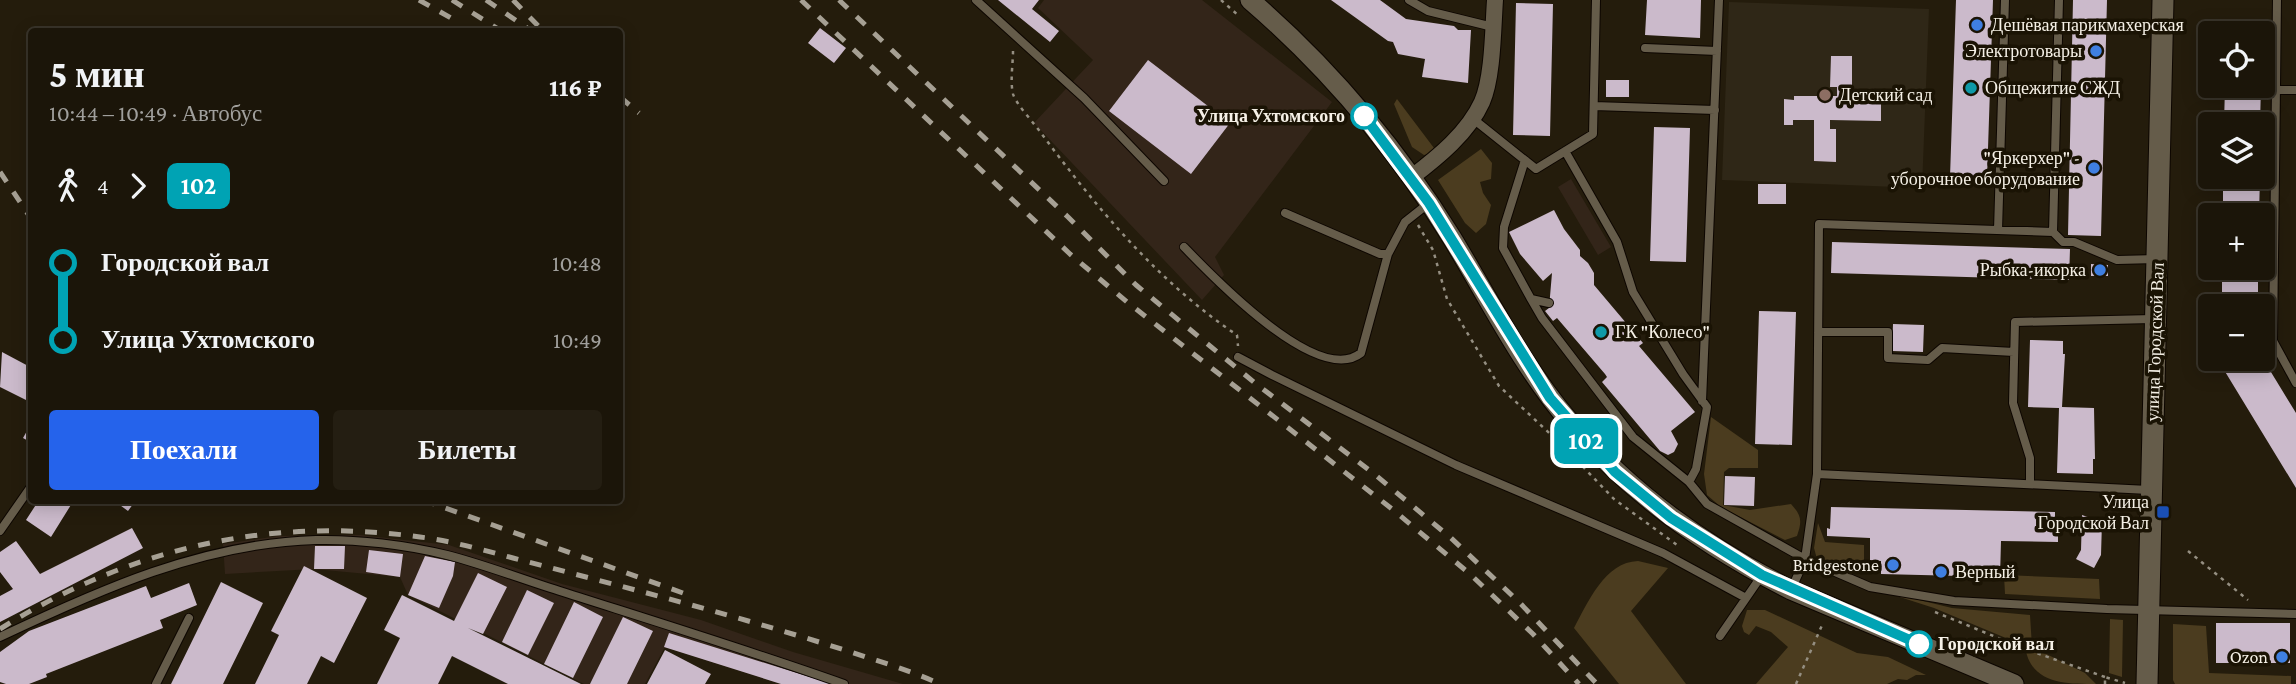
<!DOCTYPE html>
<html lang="ru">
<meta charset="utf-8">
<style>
body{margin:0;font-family:"Crimson Pro",serif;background:#241e12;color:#f1f3f6;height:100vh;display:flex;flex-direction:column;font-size:26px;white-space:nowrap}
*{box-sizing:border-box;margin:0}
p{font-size:23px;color:#a09f9c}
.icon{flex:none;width:38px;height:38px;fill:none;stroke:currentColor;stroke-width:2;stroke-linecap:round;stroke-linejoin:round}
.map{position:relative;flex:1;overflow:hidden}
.details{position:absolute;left:28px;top:28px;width:595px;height:476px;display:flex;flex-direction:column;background:#1b1509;border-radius:7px;box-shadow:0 4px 18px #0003,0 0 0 2px #39342a}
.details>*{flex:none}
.badge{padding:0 14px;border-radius:10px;font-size:24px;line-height:46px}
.fabs{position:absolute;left:2198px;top:21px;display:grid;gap:14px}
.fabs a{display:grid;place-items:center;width:77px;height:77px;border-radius:7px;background:#1b1509;box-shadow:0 4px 18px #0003,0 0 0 2px #39342a;font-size:35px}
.map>.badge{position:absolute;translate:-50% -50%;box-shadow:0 0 0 4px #fff}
.legs{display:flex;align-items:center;gap:10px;height:77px;padding:0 21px;font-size:23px}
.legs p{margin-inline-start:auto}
.headline{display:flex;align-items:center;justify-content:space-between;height:119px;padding:0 21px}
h1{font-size:38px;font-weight:700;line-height:52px}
.action{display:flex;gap:14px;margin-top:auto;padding:14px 21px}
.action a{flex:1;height:80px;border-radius:7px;background:#2563eb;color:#fff;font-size:28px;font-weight:700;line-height:80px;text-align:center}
.action a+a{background:#241e12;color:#f1f3f6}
ul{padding:0 21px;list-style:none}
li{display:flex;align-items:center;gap:24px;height:77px;font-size:26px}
li i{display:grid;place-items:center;width:10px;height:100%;margin:0 9px;background:currentColor}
li i::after{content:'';width:18px;height:18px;margin:-9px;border:5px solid;border-radius:50%;background:#1b1509}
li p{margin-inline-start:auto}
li:first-child i{background:linear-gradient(#0000 50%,currentColor 0)}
li:last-child i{background:linear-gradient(currentColor 50%,#0000 0)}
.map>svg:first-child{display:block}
.industrial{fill:#332519}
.education{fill:#2f2717}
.green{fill:#4b3c1f}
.building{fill:#cbbacb}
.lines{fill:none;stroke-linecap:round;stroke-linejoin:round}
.service-casing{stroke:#0d0600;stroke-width:10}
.minor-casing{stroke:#0d0600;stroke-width:18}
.tertiary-casing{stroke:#0d0600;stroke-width:21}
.secondary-casing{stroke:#0d0600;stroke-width:23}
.path{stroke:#958f82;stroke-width:2.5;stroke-dasharray:3.5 5;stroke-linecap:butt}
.service{stroke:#655c4a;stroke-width:8}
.minor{stroke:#655c4a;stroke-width:16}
.tertiary{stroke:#655c4a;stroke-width:19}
.secondary{stroke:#655c4a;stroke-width:21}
.rail{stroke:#a6a094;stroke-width:5;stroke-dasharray:12 12;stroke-linecap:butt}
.line-1-casing{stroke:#fff;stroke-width:16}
.line-1{stroke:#00a3b4;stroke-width:10}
.shop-dot{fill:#3f7fe0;stroke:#1a1304;stroke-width:2.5}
.culture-dot{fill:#0f9aa8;stroke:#1a1304;stroke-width:2.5}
.education-dot{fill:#8d6e63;stroke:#1a1304;stroke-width:2.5}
.stop-1-dot{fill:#fff;stroke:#00a3b4;stroke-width:3.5}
.transit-dot{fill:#1a4fb4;stroke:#1a1304;stroke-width:2.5}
.labels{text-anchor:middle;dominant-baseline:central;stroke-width:7;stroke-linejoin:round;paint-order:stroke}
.poi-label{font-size:18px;fill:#f5f0e6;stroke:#1a1304;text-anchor:end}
.stop-label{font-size:18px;font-weight:bold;fill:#f5f0e6;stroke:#1a1304;text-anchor:end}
.street-label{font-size:18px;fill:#f5f0e6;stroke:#1a1304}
</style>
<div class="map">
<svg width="2296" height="684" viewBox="0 0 2296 684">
<rect width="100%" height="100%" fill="#241c0c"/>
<path class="industrial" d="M1044 0H1202L1332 102 1215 257 1224 275 1202 300 1034 123 1093 60 1038 8Z
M1571 179 1611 247 1598 255 1558 187Z
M360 535 449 545 562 584 701 620 793 652 903 684H781L665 647 645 684H584L408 595 400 577 314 569 225 574 223 544 279 536Z"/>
<path class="education" d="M1729 2 1929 9 1922 188 1722 180Z"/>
<path class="green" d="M1397 99 1437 152 1424 155 1412 147 1394 104Z
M1481 149 1492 163 1491 179 1480 182 1483 193 1491 205 1486 224 1476 233 1465 223 1438 180Z
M1711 417 1758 450V468H1729L1724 472 1723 505 1750 510 1791 504C1802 516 1802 521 1797 536L1785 540 1721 507 1707 495 1704 474Z
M1818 523 1825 542 1864 545V563L1837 561 1836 567 1817 559 1814 548Z
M1638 561 1668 568 1631 611 1686 684H1619L1574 628C1588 602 1605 562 1638 561Z
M2004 575 2099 579 2100 599 2005 594Z
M1878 590 1952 608 2030 615 2032 647 2085 673 2096 684C2065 684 2030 684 2025 646L1934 608Z
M1747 610H1765L1857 653 1888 657 1926 675H1916L1907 680 1898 679 1887 684H1756L1788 647 1771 632 1756 626 1749 635 1744 632 1742 626Z
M2110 619 2123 620 2122 677 2109 673Z
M2173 624 2206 626 2209 673 2291 676V684H2175L2173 680Z"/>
<path class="building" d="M998 0H1039L1032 9 1059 31 1050 42Z
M1331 0H1380L1406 19 1454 26 1458 30H1471L1468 83 1422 77 1425 59 1398 54 1393 42 1388 41Z
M1647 0H1701L1700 38 1645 35Z
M1956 0H1993L1987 178 1950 177Z
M2073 0H2107L2101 236 2068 235Z
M1516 3 1553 4 1550 136 1513 135Z
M820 28 846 48 834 63 808 43Z
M1831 56H1852V97H1881V121L1830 120V129H1836V162L1814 161V120H1793V125H1784V99L1794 100V96H1837V87H1830Z
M1148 60 1230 123 1191 174 1109 111Z
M1606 80H1629V97H1606Z
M2225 86H2261L2260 124H2224Z
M1654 127 1690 128 1686 262 1650 261Z
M2223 177H2260L2259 215H2223Z
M1758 184H1786V204H1758Z
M1554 210 1564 229 1580 250V256L1588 263 1594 273V285L1643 343 1639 346 1695 412 1671 431 1678 444 1674 452 1668 455 1660 451 1602 382 1607 377 1605 374 1557 318 1553 321 1545 311 1549 308 1552 273 1543 281 1520 254 1509 232Z
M1832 242 2070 249 2069 280 1831 273Z
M2091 264 2108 265V276H2091Z
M2222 268H2258V306H2222Z
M1759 311 1796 312 1792 445 1755 444Z
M1893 324 1924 325 1923 352 1892 351Z
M2030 340 2063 341V354H2065L2062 407 2094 408 2095 459H2093V474L2057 473 2059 408 2028 407Z
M2 352 32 368V403L0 387Z
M2221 359H2263L2296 413V488L2221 365Z
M32 422V443L23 438Z
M1725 476 1755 477 1754 506 1724 505Z
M39 500H74L51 537 26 520Z
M113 500H136L128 511Z
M1831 507 2055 512V533H2058V542L2001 541 2000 577 1881 574V561L1870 560V538L1827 536V528L1830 529Z
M2082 515 2102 522 2101 555 2094 568 2076 559 2081 550Z
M132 528 143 548 0 622V596L13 589 0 572V552L16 541 40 574Z
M315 546H345L344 569H314Z
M369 550 403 554 400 577 366 572Z
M425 556 455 562 453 576 439 608 408 595Z
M304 566 367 598 334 663 321 656 307 684H255L279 635 271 631Z
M478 573 507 587 483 634 468 628 581 684H508L452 656 438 684H377L400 638 384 630 402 595 454 621Z
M221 582 263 603 223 684H171Z
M189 583 197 605 160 620 163 628 46 674 47 677 29 684H6L0 682V652L29 631 146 586 151 598Z
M527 590 554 603 528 655 502 642Z
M574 602 603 617 573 678 544 664Z
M623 617 653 631 627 684H590Z
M2216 623H2290V663H2216Z
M669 633 829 683V684H781L664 647Z
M665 650 711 674 705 684H647Z"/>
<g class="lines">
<defs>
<path id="service" d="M976 0 1084 98 1164 181
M1409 0 1428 11 1493 27
M2059 0 2053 232 2063 242H2074L2117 260 2157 259
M2277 0 2273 341 2296 383
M1645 48 1717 51
M2276 90H2296
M1594 106 1715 110
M1472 118 1536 169 1593 134 1596 0
M1565 151 1617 242 1633 292 1683 374 1707 407 1696 469 1689 482
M1525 160 1504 227 1503 248 1531 299 1549 303
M1285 213 1380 254H1388L1405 222 1429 203
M1998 230 2005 0
M2053 232 1819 224 1817 474 2149 490
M1184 247C1212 276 1318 387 1361 353L1388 254
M1531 299 1542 318 1633 437 1689 482 1707 504 1805 559 1870 587 1954 601 2107 609 2296 614
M1818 332H1888V358L1928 360 1942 348 2014 352
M1238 357 1272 375 1456 465 1663 553 1746 598
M1702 401 1719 0
M2030 484V458L2013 403 2015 322 2153 319
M0 531 32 485
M1791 590 1805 559 1817 474
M1720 636 1762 575
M0 637C99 590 203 543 316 540 357 539 407 545 447 555 486 565 524 580 563 592 657 622 751 651 844 684
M156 684 189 618"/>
<path id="minor" d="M1412 177C1438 157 1468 133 1482 102 1493 77 1493 28 1495 0"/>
<path id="tertiary" d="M1250 0C1329 68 1397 149 1452 238 1489 299 1522 366 1569 421 1630 494 1706 547 1791 590L2014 684"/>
<path id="secondary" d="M2147 684 2163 0"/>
</defs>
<use href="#service" class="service-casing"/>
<use href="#minor" class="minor-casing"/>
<use href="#tertiary" class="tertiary-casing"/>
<use href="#secondary" class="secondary-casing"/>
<path class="path" d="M1221 0 1239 16
M1013 51C1013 64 1010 81 1013 94 1016 104 1034 123 1041 133 1096 207 1159 283 1237 335L1238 346
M1418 225 1433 250 1447 299 1499 386 1562 445 1614 499 1677 545
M2188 551 2248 600
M1935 612 2025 649 2105 677
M1796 684 1823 623
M2105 684V677L2125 683"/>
<use href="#service" class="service"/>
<use href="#minor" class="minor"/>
<use href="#tertiary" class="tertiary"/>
<use href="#secondary" class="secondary"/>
<path class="rail" d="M419 0 451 18
M452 0 503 32
M486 0 533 32
M513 0 544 32
M801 0 1070 254 1127 302 1392 509 1470 574 1533 634 1579 684
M839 0 1068 217 1136 285 1255 383 1373 473 1451 538 1519 602 1597 684
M620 97 639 113
M0 172 32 220
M423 500 694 597
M0 629C130 548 268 516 420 537 452 541 483 550 513 558 563 571 613 584 662 597 725 614 788 632 851 652 881 662 912 671 940 684"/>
</g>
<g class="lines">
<defs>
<path id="line-1" d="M1364 116 1429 203 1550 398 1615 472 1671 518 1762 575 1919 644"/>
</defs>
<use href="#line-1" class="line-1-casing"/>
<use href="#line-1" class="line-1"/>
</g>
<g class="shop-dot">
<circle cx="1977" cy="25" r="7"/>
<circle cx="2096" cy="51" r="7"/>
<circle cx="2094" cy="168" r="7"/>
<circle cx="2100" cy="270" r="7"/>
<circle cx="1893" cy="565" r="7"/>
<circle cx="1941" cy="572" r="7"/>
<circle cx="2282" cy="657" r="7"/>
</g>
<g class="culture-dot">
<circle cx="1971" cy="88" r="7"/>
<circle cx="1601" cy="332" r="7"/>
</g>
<circle class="education-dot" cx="1825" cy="95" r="7"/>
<g class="stop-1-dot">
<circle cx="1364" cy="116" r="12"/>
<circle cx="1919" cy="644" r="12"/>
</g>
<rect class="transit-dot" x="2156" y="505" width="14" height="14" rx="3.5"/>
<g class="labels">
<g class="poi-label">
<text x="1991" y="25" text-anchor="start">Дешёвая парикмахерская</text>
<text x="2082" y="51">Электротовары</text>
<text x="1985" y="88" text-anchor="start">Общежитие СЖД</text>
<text x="1839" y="95" text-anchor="start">Детский сад</text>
<text x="2080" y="158">"Яркерхер" -<tspan x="2080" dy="21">уборочное оборудование</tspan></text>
<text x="2086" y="270">Рыбка-икорка</text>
<text x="1615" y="332" text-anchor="start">ГК "Колесо"</text>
<text x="2149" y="502">Улица<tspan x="2149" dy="21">Городской Вал</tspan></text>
<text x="1879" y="565">Bridgestone</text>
<text x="1955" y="572" text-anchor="start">Верный</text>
<text x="2268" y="657">Ozon</text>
</g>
<g class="stop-label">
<text x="1345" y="116">Улица Ухтомского</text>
<text x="1938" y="644" text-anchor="start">Городской вал</text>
</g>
<g class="street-label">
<text transform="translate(2155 342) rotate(-88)">улица Городской Вал</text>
</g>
</g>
</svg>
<div class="fabs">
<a><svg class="icon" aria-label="locate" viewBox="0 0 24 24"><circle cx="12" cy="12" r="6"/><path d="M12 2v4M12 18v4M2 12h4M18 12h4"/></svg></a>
<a><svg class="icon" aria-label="layers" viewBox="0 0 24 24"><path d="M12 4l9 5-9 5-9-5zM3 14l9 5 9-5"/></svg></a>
<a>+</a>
<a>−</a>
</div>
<b class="badge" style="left:1586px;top:441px;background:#00a3b4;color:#fff">102</b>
<section class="details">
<div class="headline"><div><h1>5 мин</h1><p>10:44 – 10:49 · Автобус</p></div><b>116 ₽</b></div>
<div class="legs"><svg class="icon" aria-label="walk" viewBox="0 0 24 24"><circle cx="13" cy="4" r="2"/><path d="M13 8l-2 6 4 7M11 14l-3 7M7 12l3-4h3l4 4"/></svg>4<svg class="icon" aria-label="forward" viewBox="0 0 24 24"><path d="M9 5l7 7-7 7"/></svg><b class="badge" style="background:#00a3b4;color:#fff">102</b></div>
<ul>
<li><i style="color:#00a3b4"></i><b>Городской вал</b><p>10:48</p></li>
<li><i style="color:#00a3b4"></i><b>Улица Ухтомского</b><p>10:49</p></li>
</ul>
<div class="action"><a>Поехали</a><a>Билеты</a></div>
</section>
</div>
